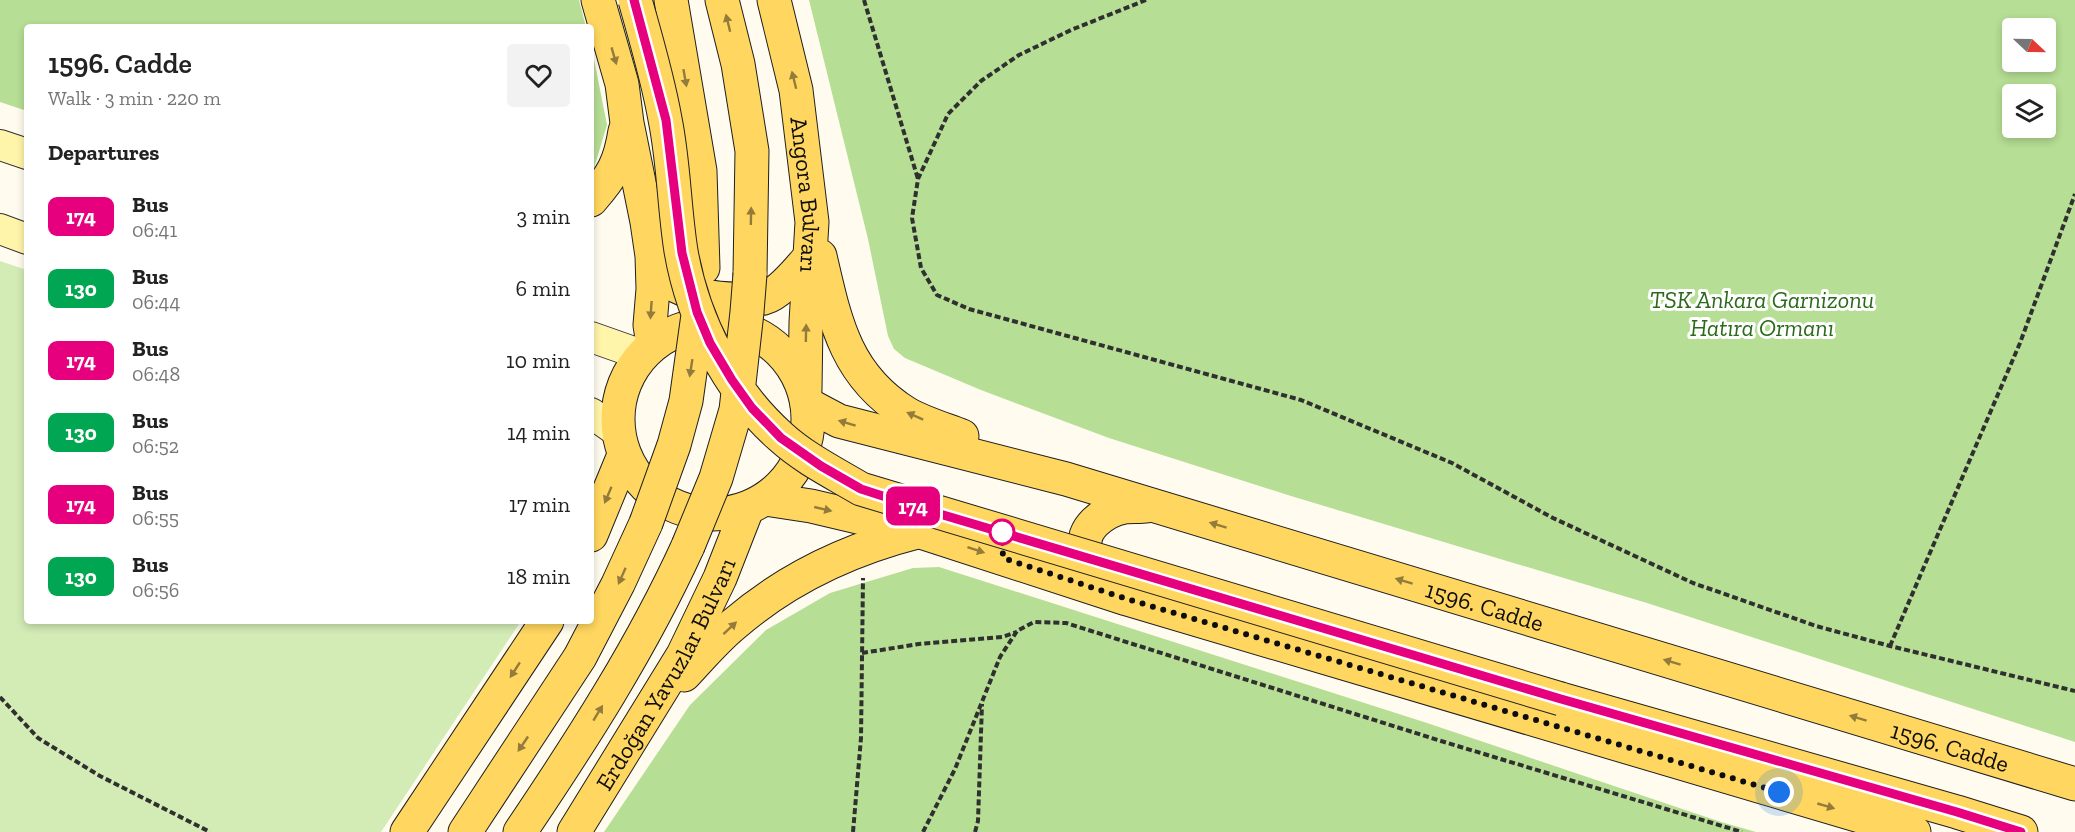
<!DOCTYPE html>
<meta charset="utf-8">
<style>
body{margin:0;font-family:"Zilla Slab",serif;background:#f2f2f2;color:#222;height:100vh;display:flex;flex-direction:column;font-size:22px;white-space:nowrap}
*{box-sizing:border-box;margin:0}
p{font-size:20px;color:#767676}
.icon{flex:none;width:33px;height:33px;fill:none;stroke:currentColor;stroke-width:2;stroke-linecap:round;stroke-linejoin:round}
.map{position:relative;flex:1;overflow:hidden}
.side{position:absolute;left:24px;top:24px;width:570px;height:600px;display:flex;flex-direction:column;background:#fff;border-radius:6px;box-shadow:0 3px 9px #0003}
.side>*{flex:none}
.badge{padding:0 12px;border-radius:9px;font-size:21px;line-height:39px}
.needle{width:39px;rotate:112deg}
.fabs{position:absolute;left:2002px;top:18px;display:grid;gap:12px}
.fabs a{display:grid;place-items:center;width:54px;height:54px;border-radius:6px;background:#fff;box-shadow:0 3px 9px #0003;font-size:30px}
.you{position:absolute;width:30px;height:30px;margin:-15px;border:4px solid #fff;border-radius:50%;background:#1a73e8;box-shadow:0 0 0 9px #1a73e833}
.map>.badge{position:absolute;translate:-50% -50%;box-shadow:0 0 0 3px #fff}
h2{padding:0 24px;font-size:22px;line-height:54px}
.round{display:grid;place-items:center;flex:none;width:63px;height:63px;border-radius:6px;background:#f2f2f2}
.head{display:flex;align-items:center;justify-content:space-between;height:102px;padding:0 24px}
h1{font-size:28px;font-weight:600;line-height:45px}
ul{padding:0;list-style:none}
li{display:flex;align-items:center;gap:18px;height:72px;padding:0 24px}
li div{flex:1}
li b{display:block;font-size:22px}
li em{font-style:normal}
li .badge{min-width:66px;font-weight:700;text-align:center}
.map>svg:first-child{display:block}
.green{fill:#d3ecb6}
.forest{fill:#b6de94;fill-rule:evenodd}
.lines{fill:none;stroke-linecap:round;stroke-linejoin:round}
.secondary-casing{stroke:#303030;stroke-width:32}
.primary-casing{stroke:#1f1f1f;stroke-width:35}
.path{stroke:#303030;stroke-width:4;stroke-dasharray:6 3;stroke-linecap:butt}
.secondary{stroke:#fff5aa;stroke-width:30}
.primary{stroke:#ffd65f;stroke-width:33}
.primary-bridge-casing{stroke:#1f1f1f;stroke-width:35;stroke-linecap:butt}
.primary-bridge{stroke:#ffd65f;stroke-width:33}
.oneway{fill:#937c3b}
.line-casing{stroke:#fff;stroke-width:14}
.line{stroke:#e6007e;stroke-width:9}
.walk{stroke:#0e0e0e;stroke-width:6;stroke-dasharray:0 10.8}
.stop-dot{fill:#fff;stroke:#e6007e;stroke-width:3}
.labels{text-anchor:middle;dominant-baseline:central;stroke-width:6;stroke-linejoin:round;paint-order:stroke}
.street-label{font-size:24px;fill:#0e0e0e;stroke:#fff}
.park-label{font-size:24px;font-style:italic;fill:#2b6a1a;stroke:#fff}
</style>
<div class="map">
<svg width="2075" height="832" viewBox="0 0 2075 832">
<rect width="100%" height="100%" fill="#fffcef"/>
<path class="green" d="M0 261 27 270V621H521L381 832H0Z"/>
<path class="forest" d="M0 0H579L586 27H27V111L0 102Z
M809 0H2075V742L1647 603 1291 496 1109 438 981 390 905 358 894 349 888 336 868 239ZM2046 28V62H2013V28ZM2046 94V128H2013V94Z
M591 44 607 125 594 168 591 171Z
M939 567 1427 723 1721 822 1756 832H604L690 705 766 630 830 593 913 568Z"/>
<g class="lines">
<defs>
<path id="secondary" d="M0 145 27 154
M0 229 27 239
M591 337 642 355
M591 413 618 432"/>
<g id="primary">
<path d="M598 0 622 84 627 123 647 222 652 256 653 289 650 325 653 345"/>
<path d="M671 0 700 171 703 268"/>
<path d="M722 0 738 64 752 151 750 274"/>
<path id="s1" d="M774 0 796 90 812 222 806 322 805 390"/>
<path d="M591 200C613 175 620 163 625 131"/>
<path d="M820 256C835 321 845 375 906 413 923 423 944 429 962 436"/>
<path d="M669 282C692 296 719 300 746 299 751 298 759 299 764 298 781 293 798 270 809 258"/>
<circle cx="713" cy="419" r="95"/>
<path id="s2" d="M807 404 839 421 1066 479 2075 784"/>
<path d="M765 499 811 506 921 532 1127 599 1914 832"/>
<path d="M591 535 624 455"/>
<path d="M1106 577C1099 570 1088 561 1086 551 1079 529 1104 511 1124 507 1131 506 1140 507 1147 506"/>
<path d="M684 675C700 658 715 640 733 625 786 579 850 549 917 532"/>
<path d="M1561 699 1957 812 2021 832"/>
<path d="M407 832 547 621"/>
<path d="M465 832 580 657 618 584 646 523"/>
<path d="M520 832C582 740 642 647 688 546"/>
<path id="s3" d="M574 832 683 655 720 578 747 509"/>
</g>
</defs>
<use href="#secondary" class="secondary-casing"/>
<use href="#primary" class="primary-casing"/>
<path class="path" d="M864 0 918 179
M1146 0 1071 30 1019 55 981 81 948 114 918 179 912 218 921 268 937 295 969 309 1301 400 1452 463 1553 518 1693 583 1816 626 1890 646 2075 691
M1890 646 2020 343 2075 194
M862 653 919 644 1002 637 1017 632
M0 697 38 738 100 776 210 832
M853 832 861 738 863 578
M923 832 955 769 1000 657 1017 631 1034 622 1066 623 1441 741 1742 832
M975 832 978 821 982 704"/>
<use href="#secondary" class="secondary"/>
<use href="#primary" class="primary"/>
<defs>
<path id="primary-bridge" d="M635 0C646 39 658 79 665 119 674 163 674 207 681 251 693 320 728 390 781 437 804 458 834 473 861 489L1561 699
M646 523 674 445 686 401 698 315
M688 546 716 478 736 410 747 312 750 274"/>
</defs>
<use href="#primary-bridge" class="primary-bridge-casing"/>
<use href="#primary-bridge" class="primary-bridge"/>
</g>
<defs><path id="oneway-solid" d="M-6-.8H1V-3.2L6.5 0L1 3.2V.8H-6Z" transform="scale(1.5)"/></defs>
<g class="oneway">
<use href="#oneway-solid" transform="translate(728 23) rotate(-104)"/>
<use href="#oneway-solid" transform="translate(614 56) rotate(74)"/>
<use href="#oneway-solid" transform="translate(685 78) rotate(80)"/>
<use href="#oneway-solid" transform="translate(794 80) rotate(-104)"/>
<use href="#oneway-solid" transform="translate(751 216) rotate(-89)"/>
<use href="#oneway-solid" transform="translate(651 310) rotate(94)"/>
<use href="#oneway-solid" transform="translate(806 333) rotate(-89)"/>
<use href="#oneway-solid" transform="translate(691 368) rotate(99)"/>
<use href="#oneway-solid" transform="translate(915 416) rotate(-156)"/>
<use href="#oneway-solid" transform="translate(847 423) rotate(-163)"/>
<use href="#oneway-solid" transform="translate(608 495) rotate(113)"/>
<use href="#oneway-solid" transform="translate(823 509) rotate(13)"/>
<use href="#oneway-solid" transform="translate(1218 525) rotate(-163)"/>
<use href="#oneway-solid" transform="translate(976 550) rotate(18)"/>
<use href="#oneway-solid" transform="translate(622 576) rotate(114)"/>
<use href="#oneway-solid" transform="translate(1404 581) rotate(-163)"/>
<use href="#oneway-solid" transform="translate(730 628) rotate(-43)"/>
<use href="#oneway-solid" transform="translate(1672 662) rotate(-163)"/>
<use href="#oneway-solid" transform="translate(515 670) rotate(123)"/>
<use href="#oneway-solid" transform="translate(598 713) rotate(-59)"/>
<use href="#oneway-solid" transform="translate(1858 718) rotate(-163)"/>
<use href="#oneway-solid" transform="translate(523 744) rotate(124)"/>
<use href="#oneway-solid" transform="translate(1826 806) rotate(16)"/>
</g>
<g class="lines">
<defs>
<path id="line" d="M634 0 666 120 682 253 697 312 710 343 732 380 752 408 781 438 821 466 861 489 923 509 1561 699 1957 812 2021 832"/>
</defs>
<use href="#line" class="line-casing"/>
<use href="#line" class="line"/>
<path class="walk" d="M1002 532 1003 558 1127 599 1779 792"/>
</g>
<circle class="stop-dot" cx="1002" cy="532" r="12"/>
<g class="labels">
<g class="street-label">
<text stroke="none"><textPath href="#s1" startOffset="198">Angora Bulvarı</textPath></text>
<text stroke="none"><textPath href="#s2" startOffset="708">1596. Cadde</textPath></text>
<text stroke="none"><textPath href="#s3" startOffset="183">Erdoğan Yavuzlar Bulvarı</textPath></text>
<text stroke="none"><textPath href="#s2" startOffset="1194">1596. Cadde</textPath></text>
</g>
<g class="park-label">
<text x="1762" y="299">TSK Ankara Garnizonu<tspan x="1762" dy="28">Hatıra Ormanı</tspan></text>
</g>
</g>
</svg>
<div class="fabs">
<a><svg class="needle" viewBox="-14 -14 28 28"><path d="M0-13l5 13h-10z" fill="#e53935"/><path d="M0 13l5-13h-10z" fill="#767676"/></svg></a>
<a><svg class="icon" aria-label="layers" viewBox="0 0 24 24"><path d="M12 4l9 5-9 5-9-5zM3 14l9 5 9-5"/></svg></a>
</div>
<div class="you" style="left:1779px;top:792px"></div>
<b class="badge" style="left:913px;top:506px;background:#e6007e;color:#fff">174</b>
<section class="side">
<div class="head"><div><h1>1596. Cadde</h1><p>Walk · 3 min · 220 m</p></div><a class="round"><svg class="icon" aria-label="heart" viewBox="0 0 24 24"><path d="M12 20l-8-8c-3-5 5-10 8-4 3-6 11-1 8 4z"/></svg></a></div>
<h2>Departures</h2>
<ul>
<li><span class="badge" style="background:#e6007e;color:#fff">174</span><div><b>Bus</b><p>06:41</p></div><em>3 min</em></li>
<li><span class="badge" style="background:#00a651;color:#fff">130</span><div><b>Bus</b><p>06:44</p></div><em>6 min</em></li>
<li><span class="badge" style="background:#e6007e;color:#fff">174</span><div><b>Bus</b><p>06:48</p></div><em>10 min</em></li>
<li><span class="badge" style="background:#00a651;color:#fff">130</span><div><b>Bus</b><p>06:52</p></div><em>14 min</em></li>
<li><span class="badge" style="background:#e6007e;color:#fff">174</span><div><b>Bus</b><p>06:55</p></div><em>17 min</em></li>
<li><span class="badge" style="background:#00a651;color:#fff">130</span><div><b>Bus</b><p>06:56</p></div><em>18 min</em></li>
</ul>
</section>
</div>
